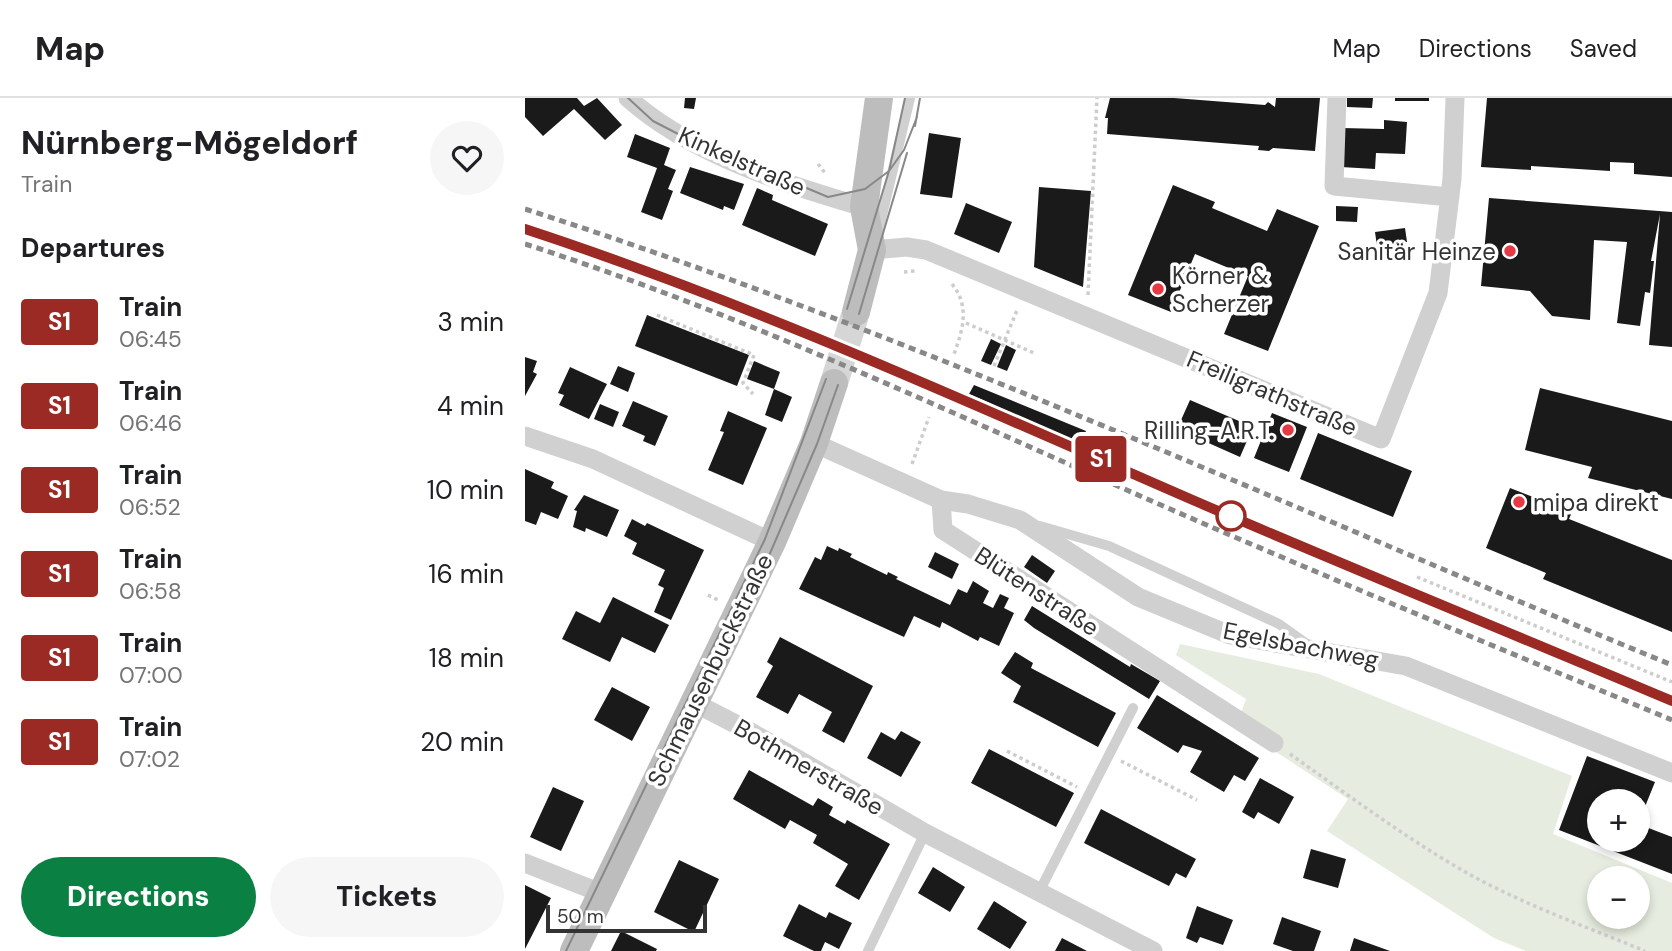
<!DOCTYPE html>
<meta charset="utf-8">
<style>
body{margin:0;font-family:"DM Sans",sans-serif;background:#f6f6f6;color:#202124;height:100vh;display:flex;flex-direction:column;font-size:26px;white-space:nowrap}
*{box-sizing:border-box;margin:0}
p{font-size:23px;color:#757577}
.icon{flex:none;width:38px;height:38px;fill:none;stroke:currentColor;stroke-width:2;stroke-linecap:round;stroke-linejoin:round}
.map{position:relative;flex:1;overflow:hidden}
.panel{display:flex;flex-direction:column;background:#fff;width:525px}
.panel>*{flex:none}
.badge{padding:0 14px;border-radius:5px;font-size:24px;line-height:46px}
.tools{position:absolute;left:1062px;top:691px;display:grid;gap:14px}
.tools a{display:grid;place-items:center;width:63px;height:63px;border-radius:50%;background:#fff;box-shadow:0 4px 10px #0003;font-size:35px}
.scale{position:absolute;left:21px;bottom:18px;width:161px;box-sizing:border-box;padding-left:7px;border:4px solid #333;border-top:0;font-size:19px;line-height:24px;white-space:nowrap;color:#333;-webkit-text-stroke:5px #fff;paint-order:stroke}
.map>.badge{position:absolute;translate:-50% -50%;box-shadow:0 0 0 4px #fff}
h2{padding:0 21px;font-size:26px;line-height:63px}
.round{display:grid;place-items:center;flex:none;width:74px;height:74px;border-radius:37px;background:#f6f6f6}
.headline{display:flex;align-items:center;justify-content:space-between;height:119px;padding:0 21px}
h1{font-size:33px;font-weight:800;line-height:52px}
.action{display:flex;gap:14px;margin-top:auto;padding:14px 21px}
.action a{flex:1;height:80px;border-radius:42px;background:#0b8043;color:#fff;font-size:28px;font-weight:800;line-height:80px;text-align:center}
.action a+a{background:#f6f6f6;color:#202124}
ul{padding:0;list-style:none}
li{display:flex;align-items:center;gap:21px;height:84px;padding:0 21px}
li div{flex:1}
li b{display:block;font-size:26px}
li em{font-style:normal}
li .badge{min-width:77px;font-weight:700;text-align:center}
header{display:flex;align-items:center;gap:42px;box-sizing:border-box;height:98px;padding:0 35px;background:#fff;border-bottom:2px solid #e0e0e0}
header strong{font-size:33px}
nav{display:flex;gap:38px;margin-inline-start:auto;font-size:24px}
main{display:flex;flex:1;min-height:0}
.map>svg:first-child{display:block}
.green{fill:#e6ecdf;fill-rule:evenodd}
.building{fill:#1a1a1a;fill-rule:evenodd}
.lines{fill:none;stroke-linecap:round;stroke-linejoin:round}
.secondary-tunnel{stroke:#d6d6d6;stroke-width:28;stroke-dasharray:28 14;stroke-linecap:butt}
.path{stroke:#cdcdcd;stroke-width:3.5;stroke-dasharray:3.5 3.5;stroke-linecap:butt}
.lane{stroke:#d0d0d0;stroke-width:10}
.street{stroke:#d0d0d0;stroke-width:19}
.secondary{stroke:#bdbdbd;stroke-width:28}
.tram{stroke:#888;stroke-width:2}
.rail{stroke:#888;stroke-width:5;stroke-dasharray:7 5;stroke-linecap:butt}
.line-casing{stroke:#fff;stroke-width:16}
.line{stroke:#9a2a23;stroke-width:10}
.poi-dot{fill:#e63946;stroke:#fff;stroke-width:2.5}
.stop-dot{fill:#fff;stroke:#9a2a23;stroke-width:3.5}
.labels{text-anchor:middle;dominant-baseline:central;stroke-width:7;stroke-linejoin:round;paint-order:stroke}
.street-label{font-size:24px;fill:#333;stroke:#fff}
.poi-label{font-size:24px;fill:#333;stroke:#fff;text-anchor:end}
</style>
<header>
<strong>Map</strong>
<nav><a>Map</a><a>Directions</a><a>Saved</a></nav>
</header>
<main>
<section class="panel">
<div class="headline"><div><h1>Nürnberg-Mögeldorf</h1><p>Train</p></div><a class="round"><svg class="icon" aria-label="heart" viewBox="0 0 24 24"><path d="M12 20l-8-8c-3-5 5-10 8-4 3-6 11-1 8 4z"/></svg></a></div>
<h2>Departures</h2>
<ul>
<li><span class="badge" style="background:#9a2a23;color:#fff">S1</span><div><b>Train</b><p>06:45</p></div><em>3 min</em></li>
<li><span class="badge" style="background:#9a2a23;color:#fff">S1</span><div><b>Train</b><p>06:46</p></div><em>4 min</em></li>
<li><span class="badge" style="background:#9a2a23;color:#fff">S1</span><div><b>Train</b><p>06:52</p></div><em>10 min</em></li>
<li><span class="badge" style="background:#9a2a23;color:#fff">S1</span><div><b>Train</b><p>06:58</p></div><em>16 min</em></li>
<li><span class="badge" style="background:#9a2a23;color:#fff">S1</span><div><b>Train</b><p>07:00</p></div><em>18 min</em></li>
<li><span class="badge" style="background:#9a2a23;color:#fff">S1</span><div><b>Train</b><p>07:02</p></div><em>20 min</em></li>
</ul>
<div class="action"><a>Directions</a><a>Tickets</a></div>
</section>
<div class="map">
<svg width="1147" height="853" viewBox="0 0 1147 853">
<rect width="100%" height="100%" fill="#fff"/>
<path class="green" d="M655 546 794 576 1047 678 1028 736 1147 785V853H1001L969 840 802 733 823 701 745 650 716 615 721 601 651 557ZM1074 780H1113V819H1074Z"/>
<path class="building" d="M0 0H52L59 8 72 0 97 27 80 42 49 11 18 38 0 19Z
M160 0H171L169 11 159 10Z
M585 0H649L740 7 743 4 750 9 751 0H795L790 53 748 50 744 53 733 52 734 48 582 36 583 20H580Z
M822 0H848L847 10 822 9Z
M870 0H904V3H870Z
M962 0H1147V79L1109 76V65L1085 64V73L1006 68V72L956 69Z
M859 22 882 24 880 56 851 55 850 71 816 69 817 30 859 31Z
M404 35 436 40 427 100 395 96Z
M110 36 145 50 139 67 151 72 143 91 148 93 137 122 116 114 132 70 102 59Z
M165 69 219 86 209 112 199 108 198 112 155 95Z
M648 87 690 104 687 110 742 133 752 111 794 128 743 253 699 236 723 178 670 156 646 214 603 197Z
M514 89 566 93 558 189 509 169Z
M232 90 248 97 247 102 303 126 290 158 217 127Z
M964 100 1147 114V249L1124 247 1135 116 1126 163H1129L1125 195 1120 194 1115 228 1092 225 1102 144 1069 142 1065 222 1027 218 1005 193 956 188Z
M441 105 487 124 474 155 429 136Z
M811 108 833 109 832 124 811 123Z
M880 130 882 144 852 148 850 134Z
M122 217 224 257 212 288 110 248Z
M466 241 476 246 466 267 456 263Z
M481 247 491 252 482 273 472 269Z
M0 259 12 263 8 274 12 276 0 298Z
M229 263 255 274 249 291 267 299 257 324 240 317 249 291 222 281Z
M93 268 110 275 103 294 85 286Z
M45 269 82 286 64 321 34 307 39 297 33 295Z
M449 287 561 333 555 345 444 296Z
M1015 290 1147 323V401L1063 380 1067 369 1000 352Z
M665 302 728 329 715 359 652 331Z
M108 303 143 318 130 348 118 343 120 338 97 328Z
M75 306 94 314 88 329 69 321Z
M203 313 242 330 218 387 183 372 199 334 195 333Z
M747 315 782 329 764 374 729 360Z
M793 335 887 373 868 419 775 381Z
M0 371 29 384 26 390 43 398 33 421 16 414 11 427 0 423Z
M985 390 1047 414 1044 421 1147 462V534L1018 481 1021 475 961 450Z
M59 397 94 412 82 439 61 430 60 434 48 429 52 413 49 412Z
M107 421 120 428 122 425 179 452 146 522 129 514 139 490 133 487 140 472 107 456 112 445 99 438Z
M302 448 313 453 314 450 327 456 325 459 362 477 363 474 373 479 371 481 425 507 433 491 442 495 448 483 464 493 458 505 468 510 475 496 484 500 479 510 489 515 474 548 455 539 453 543 417 524 415 530 389 518 379 539 274 491 290 459 296 462Z
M410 454 434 466 427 481 403 469Z
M507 457 530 473 522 485 499 469Z
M88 499 144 527 130 555 97 539 85 564 37 541 51 513 75 525Z
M507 508 605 569 606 566 635 583 624 601 509 530 499 522Z
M255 539 348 588 319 645 297 633 307 614 274 596 263 616 231 599 248 568 242 564Z
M490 554 508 565 506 570 591 615 573 649 488 604 496 588 476 575Z
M87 589 125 609 107 643 69 622Z
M632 597 734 660 720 683 709 677 699 694 665 674 677 653 658 647 653 655 612 630Z
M376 633 396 644 376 679 342 660 356 634 370 642Z
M464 651 549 695 531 729 446 685Z
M1062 658 1130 684 1113 726 1147 739V776L1034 732ZM1074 704H1113V742H1074Z
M224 672 288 708 293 700 308 709 304 717 320 726 322 722 365 746 334 802 310 788 323 766 288 745 292 737 265 722 260 731 208 701Z
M735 680 769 699 754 726 733 714 729 721 717 714Z
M28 689 59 703 36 753 5 739Z
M576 711 671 761 661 780 651 775 644 788 559 745Z
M786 751 821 761 813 790 778 780Z
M154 762 194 781 169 834 129 814Z
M408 769 440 789 425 814 393 795Z
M0 787 26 800 0 851Z
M469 803 502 824 485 851 452 831Z
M274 806 301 820 304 814 327 825 314 851 300 844 296 853H289L258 838Z
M672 808 708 822 698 847 675 839 672 845 661 840Z
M757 819 796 833 789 853H768L748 846Z
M96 833 132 851 131 853H86Z
M537 840 562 853H530Z
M829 840 865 853H825Z"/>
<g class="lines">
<path class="secondary-tunnel" d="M309 285 331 214"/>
<path class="path" d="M293 66 300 75
M379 174 390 173
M427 186C445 208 438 232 429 256
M563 197 572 0
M132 217 229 257 218 285 228 296
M441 225 509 255
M469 268 493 210
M387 366 404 319
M892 479 1147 584
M183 497 193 502
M482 653 552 689
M765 656C826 699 887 745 953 781 1006 809 1064 830 1120 853
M596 663 672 702"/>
<path class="lane" d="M353 134 385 0
M515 428 584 448 754 526 782 546
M513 796 608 610
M343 853 400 735"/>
<path class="street" d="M103 0C164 55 261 87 339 109
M812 0 809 88 925 99
M347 152 382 149 401 152 856 341 913 195 927 81 930 0
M0 338 68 361 247 444
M289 345 416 402 418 432 749 645
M416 402 443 406 495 422 613 499 705 537 881 568 1147 675
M168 604 224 633 400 735 628 853
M0 765 76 795"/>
<path class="secondary" d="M331 214 347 152 339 109 354 0
M49 853 247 444 289 345 309 285"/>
<path class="tram" d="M103 0 128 23 157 38 303 99 340 91 364 73 379 52 392 19
M390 28 395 0
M322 211 364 73 380 0
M334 216 382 55
M243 460 292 346 313 287
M41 853 240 441 301 281"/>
<path class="rail" d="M0 111C392 237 767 411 1147 567
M0 131C237 210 464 314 693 413 843 478 995 540 1147 603
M0 146C205 212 399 302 595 389 778 470 962 545 1147 622"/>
</g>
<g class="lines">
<defs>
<path id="line" d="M0 131C229 206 449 307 670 403 828 471 988 536 1147 603"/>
</defs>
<use href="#line" class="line-casing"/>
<use href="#line" class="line"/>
</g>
<g class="poi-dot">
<circle cx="985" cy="153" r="7"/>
<circle cx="633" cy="191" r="7"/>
<circle cx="763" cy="332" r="7"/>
<circle cx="994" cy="404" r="7"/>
</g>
<circle class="stop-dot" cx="706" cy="418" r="14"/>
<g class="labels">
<g class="street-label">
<text transform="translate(217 63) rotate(24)">Kinkelstraße</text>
<text transform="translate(747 295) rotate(23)">Freiligrathstraße</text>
<text transform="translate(512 493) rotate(33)">Blütenstraße</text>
<text transform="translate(776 547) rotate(11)">Egelsbachweg</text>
<text transform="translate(185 572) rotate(-64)">Schmausenbuckstraße</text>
<text transform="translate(284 669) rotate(30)">Bothmerstraße</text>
</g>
<g class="poi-label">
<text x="971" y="153">Sanitär Heinze</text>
<text x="647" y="177" text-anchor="start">Körner &amp;<tspan x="647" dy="28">Scherzer</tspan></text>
<text x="749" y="332">Rilling-A.R.T.</text>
<text x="1008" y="404" text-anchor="start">mipa direkt</text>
</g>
</g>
</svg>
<div class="tools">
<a>+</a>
<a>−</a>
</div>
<div class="scale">50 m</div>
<b class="badge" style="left:576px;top:361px;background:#9a2a23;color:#fff">S1</b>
</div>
</main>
